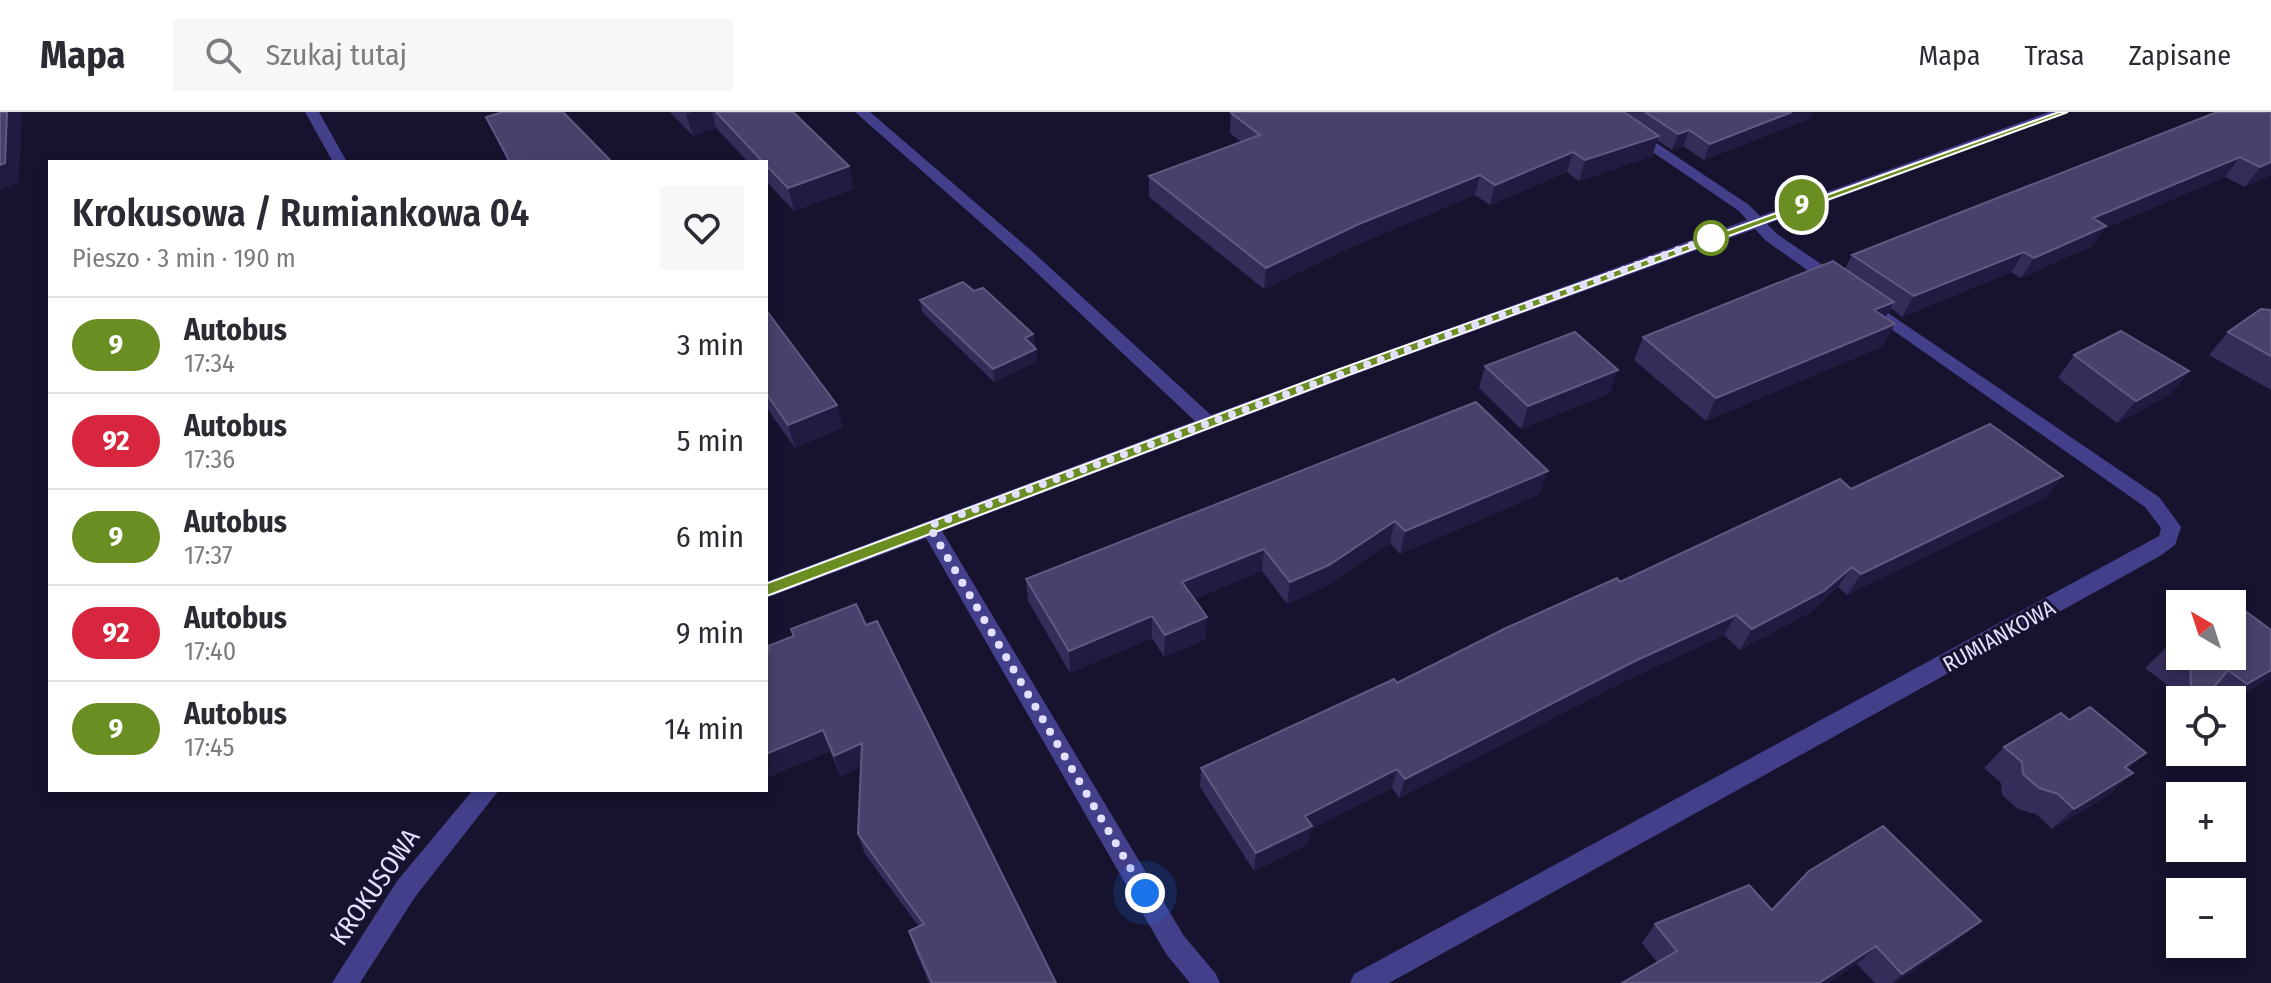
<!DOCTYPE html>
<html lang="pl">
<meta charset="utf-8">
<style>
body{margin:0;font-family:"Fira Sans Condensed",sans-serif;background:#f7f7f7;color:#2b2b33;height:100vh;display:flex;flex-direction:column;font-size:30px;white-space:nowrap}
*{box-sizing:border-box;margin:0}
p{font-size:26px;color:#7c7c81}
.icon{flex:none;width:44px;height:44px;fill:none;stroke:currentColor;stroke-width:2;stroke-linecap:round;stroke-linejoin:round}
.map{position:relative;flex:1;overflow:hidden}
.panel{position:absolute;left:48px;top:48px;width:720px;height:632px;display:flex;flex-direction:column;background:#fff;border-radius:0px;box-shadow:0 4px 12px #0003}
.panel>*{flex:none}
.badge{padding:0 16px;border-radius:26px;font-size:28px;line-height:52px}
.needle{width:52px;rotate:321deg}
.buttons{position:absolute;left:2166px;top:478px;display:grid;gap:16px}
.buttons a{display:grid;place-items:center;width:80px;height:80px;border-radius:0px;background:#fff;box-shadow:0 4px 12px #0003;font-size:40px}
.you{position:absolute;width:40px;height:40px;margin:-20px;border:6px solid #fff;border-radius:50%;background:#1a73e8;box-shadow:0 0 0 12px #1a73e833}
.map>.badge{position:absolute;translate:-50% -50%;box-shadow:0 0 0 4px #fff}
.round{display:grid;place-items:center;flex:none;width:84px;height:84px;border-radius:0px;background:#f7f7f7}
.head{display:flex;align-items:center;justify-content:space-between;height:136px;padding:0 24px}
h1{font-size:38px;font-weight:600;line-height:60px}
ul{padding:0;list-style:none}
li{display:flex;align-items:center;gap:24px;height:96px;padding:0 24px;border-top:2px solid #e1e1e2}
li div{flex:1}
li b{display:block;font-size:30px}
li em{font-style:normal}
li .badge{min-width:88px;font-weight:700;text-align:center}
header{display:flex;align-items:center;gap:48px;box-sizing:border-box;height:112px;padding:0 40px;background:#fff;border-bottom:2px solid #e1e1e2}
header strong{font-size:38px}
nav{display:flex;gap:44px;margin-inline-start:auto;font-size:28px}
.search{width:560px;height:72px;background:#f7f7f7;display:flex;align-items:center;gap:20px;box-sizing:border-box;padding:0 28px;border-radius:0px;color:#7c7c81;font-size:30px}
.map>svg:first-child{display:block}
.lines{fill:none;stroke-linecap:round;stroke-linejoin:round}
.minor{fill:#433f8a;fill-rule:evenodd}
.wall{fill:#362c59}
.shaded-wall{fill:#221a40}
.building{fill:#49406b;stroke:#615982;stroke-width:2}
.line{fill:#6b8e23;stroke:#fff;stroke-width:2}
.walk{stroke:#e3dffe;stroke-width:8;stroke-dasharray:0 14.4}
.stop-dot{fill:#fff;stroke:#6b8e23;stroke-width:4}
.labels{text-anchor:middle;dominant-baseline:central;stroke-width:6;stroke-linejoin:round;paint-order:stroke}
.street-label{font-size:22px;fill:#e3dffe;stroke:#17122d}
.near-street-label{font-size:26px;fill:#e3dffe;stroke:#17122d}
</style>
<header>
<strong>Mapa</strong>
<div class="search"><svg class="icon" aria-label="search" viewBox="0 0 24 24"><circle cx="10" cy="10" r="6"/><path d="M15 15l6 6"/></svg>Szukaj tutaj</div>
<nav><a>Mapa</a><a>Trasa</a><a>Zapisane</a></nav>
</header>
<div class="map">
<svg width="2271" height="871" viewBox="0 0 2271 871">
<rect width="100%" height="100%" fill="#17122d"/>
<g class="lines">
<path class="minor" d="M305 0H319L347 50H333Z
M855 0H870L1034 141 1211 303 1747 108 1739 99 1594 0H1610L1749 93 1760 104 2049 0H2069L1767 112 1777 122 1843 167V175H1831L1765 128 1755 117 1374 255 942 419 1184 824 1216 862 1220 871H1190L1166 842 926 426 766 486V470L1195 309 1022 147Z
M1863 184 2159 385 2181 415 2175 433 2160 444 1389 871H1350L1354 862 2159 424 2161 416 2145 395 1857 193 1855 189 1857 185Z
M473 678H499L415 785 360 871H332L397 769Z"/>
</g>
<path class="wall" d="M670 0H793L849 54 853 77 794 99 766 69V50H748L716 16 693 24Z
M1235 0H1815L1812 1 1809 7 1704 48 1683 34 1672 38 1657 28 1652 44 1579 69 1567 60 1490 93 1475 83 1356 133 1264 177 1149 85V64L1241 30 1230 21 1231 1Z
M2217 0 2271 63 2245 75 2225 65 2105 116 2092 134 2021 166 2011 160 1902 205 1891 196 1885 206 1895 212 1881 235 1706 309 1634 248 1643 225 1845 157 1852 143Z
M486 5 612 50H508Z
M974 179 1033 222 1037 249 994 270 922 200 920 188Z
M766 198 843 315 795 336 766 295Z
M2271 198V278L2209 243 2228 220Z
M2074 243 2189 259 2171 282 2117 311 2058 266Z
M1485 254 1610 281 1521 317 1479 276Z
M1851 377 2047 385 1847 483 1838 475 1811 500 1740 538 1724 523 1625 569 1399 686 1392 676 1311 717 1308 732 1254 759 1200 675 1201 656 1397 571 1620 470Z
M1540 382 1400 442 1390 431 1325 475 1287 492 1262 459 1194 487 1206 527 1164 545 1152 526 1070 561 1028 489 1026 467Z
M866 513 1056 871H929L915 838 909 819 919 815 865 742 858 722 861 655 841 664 830 639 766 666V540L793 525 791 517Z
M2168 534 2271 566 2232 588H2215L2208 582 2203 588H2180V612L2169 622 2167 573 2145 556Z
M2004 635 2128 657 2110 682 2052 717 2036 702 2018 697 2002 683 2001 671 1984 656Z
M1772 798 1981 809 1959 827 1895 871H1875L1857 852 1828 871H1622L1657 850 1642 831 1655 812Z"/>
<path class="shaded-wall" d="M7 0H22L19 70 0 79V53Z
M693 0H712L716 16 693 24 686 2Z
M1792 0H1815L1812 1 1809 7 1704 48 1710 32Z
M1689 18 1683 34 1672 38 1678 22Z
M1659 24 1652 44 1579 69 1585 48Z
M1573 40 1567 60 1490 93 1495 73Z
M2240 45 2225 65 2105 116 2092 134 2021 166 2034 146 2093 106Z
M2271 50V63L2245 75 2260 55Z
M849 54 853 77 794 99 788 76Z
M1480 63 1475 83 1356 133 1264 177 1266 156 1359 112Z
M2024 140 2011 160 1902 205 1914 184Z
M1894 190 1881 213 1874 198Z
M1895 212 1881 235 1706 309 1716 286Z
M1033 222 1034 234 1025 226Z
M1036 237 1037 249 994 270 993 257Z
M1618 258 1610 281 1521 317 1528 294Z
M2189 259 2171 282 2117 311 2136 289Z
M837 293 843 315 795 336 788 313Z
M1548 359 1540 382 1400 442 1405 419Z
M2063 364 2047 385 1847 483 1861 462Z
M1395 409 1390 431 1325 475 1287 492 1290 470Z
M1264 437 1262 459 1181 492 1182 470Z
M1852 455 1838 475 1811 500 1740 538 1752 517Z
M1736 503 1724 523 1625 569 1399 686 1405 667 1635 549Z
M1152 504V526L1070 561 1069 539Z
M1207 505 1206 527 1164 545 1165 523Z
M2271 558V566L2232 588H2229L2247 572Z
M823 618 830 639 766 666V642Z
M862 631 868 652 841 664 834 644Z
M2146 641 2123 662 2125 655Z
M1397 657 1392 676 1311 717 1308 732 1254 759 1256 741 1305 704Z
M2133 661 2110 682 2052 717 2074 697Z
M1981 809 1959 827 1895 871H1892L1902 862Z
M1876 834 1857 852 1828 871H1819Z"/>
<path class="building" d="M0 0H7L5 51 0 53Z
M503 0H563L612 50H523L521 48 510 50 486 5Z
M716 0H793L849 54 788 76 766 53V50H763Z
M1235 0H1624L1659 24 1585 48 1573 40 1495 73 1480 63 1359 112 1266 156 1149 64 1260 23 1231 1Z
M1645 0H1792L1710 32 1689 18 1678 22Z
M2217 0H2271V50L2260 55 2240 45 2093 106 2106 114 2034 146 2024 140 1914 184 1852 143Z
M1833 149 1894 190 1874 198 1895 212 1716 286 1643 225Z
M963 170 974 179 983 176 1033 222 1025 226 1036 237 993 257 920 188Z
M2261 197 2271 198V244L2228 220Z
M766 198 837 293 788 313 766 281Z
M2121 219 2189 259 2136 289 2074 243Z
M1575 220 1618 258 1528 294 1485 254Z
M1476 290 1548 359 1405 419 1395 409 1329 453 1290 470 1264 437 1182 470 1207 505 1165 523 1152 504 1069 539 1026 467Z
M1990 312 2063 364 1861 462 1852 455 1824 479 1752 517 1736 503 1635 549 1405 667 1397 657 1305 704 1312 714 1256 741 1201 656 1394 567 1397 571 1506 516 1617 466 1620 470 1840 367 1851 377Z
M856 492 866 513 877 509 1056 871H932L909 819 924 812 858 722 862 631 834 644 823 618 766 642V540L770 539 768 534 794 524 791 517Z
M2237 493 2271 518V558L2247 572 2228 558 2203 588H2192L2190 552 2180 544H2232V496Z
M2180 527V544L2168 534Z
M2090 595 2146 641 2125 655 2133 661 2074 697 2058 682 2039 676 2023 662 2022 650 2004 635 2061 601 2069 608Z
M1883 714 1981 809 1902 862 1876 834 1819 871H1622L1677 839 1655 812 1749 773 1772 798 1809 759Z"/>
<path class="line" d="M2059 0H2068L1346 264 772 482 766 484 758 478 760 474 1337 258Z"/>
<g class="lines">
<path class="walk" d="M1145 781 929 414 1711 126"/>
</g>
<circle class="stop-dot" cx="1711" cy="126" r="16"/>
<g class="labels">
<g class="street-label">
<text transform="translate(1999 524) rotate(-29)">RUMIANKOWA</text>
</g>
<g class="near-street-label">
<text transform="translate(375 775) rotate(-55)">KROKUSOWA</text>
</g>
</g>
</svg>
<div class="buttons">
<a><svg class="needle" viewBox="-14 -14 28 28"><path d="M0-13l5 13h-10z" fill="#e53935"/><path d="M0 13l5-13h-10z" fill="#7c7c81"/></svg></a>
<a><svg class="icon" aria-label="locate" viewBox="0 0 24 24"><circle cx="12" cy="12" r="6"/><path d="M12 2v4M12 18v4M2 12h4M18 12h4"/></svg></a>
<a>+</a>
<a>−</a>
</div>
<div class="you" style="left:1145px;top:781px"></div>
<b class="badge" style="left:1802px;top:93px;background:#6b8e23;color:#fff">9</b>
<section class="panel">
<div class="head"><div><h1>Krokusowa / Rumiankowa 04</h1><p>Pieszo · 3 min · 190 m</p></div><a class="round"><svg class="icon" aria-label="heart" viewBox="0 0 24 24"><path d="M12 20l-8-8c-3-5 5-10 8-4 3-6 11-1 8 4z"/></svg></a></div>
<ul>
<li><span class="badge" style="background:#6b8e23;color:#fff">9</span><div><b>Autobus</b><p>17:34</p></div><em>3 min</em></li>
<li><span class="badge" style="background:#d7263d;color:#fff">92</span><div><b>Autobus</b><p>17:36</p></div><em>5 min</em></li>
<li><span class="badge" style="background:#6b8e23;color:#fff">9</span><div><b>Autobus</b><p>17:37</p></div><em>6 min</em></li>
<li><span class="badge" style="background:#d7263d;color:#fff">92</span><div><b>Autobus</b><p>17:40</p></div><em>9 min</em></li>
<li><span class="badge" style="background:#6b8e23;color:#fff">9</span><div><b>Autobus</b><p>17:45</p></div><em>14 min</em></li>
</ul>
</section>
</div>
